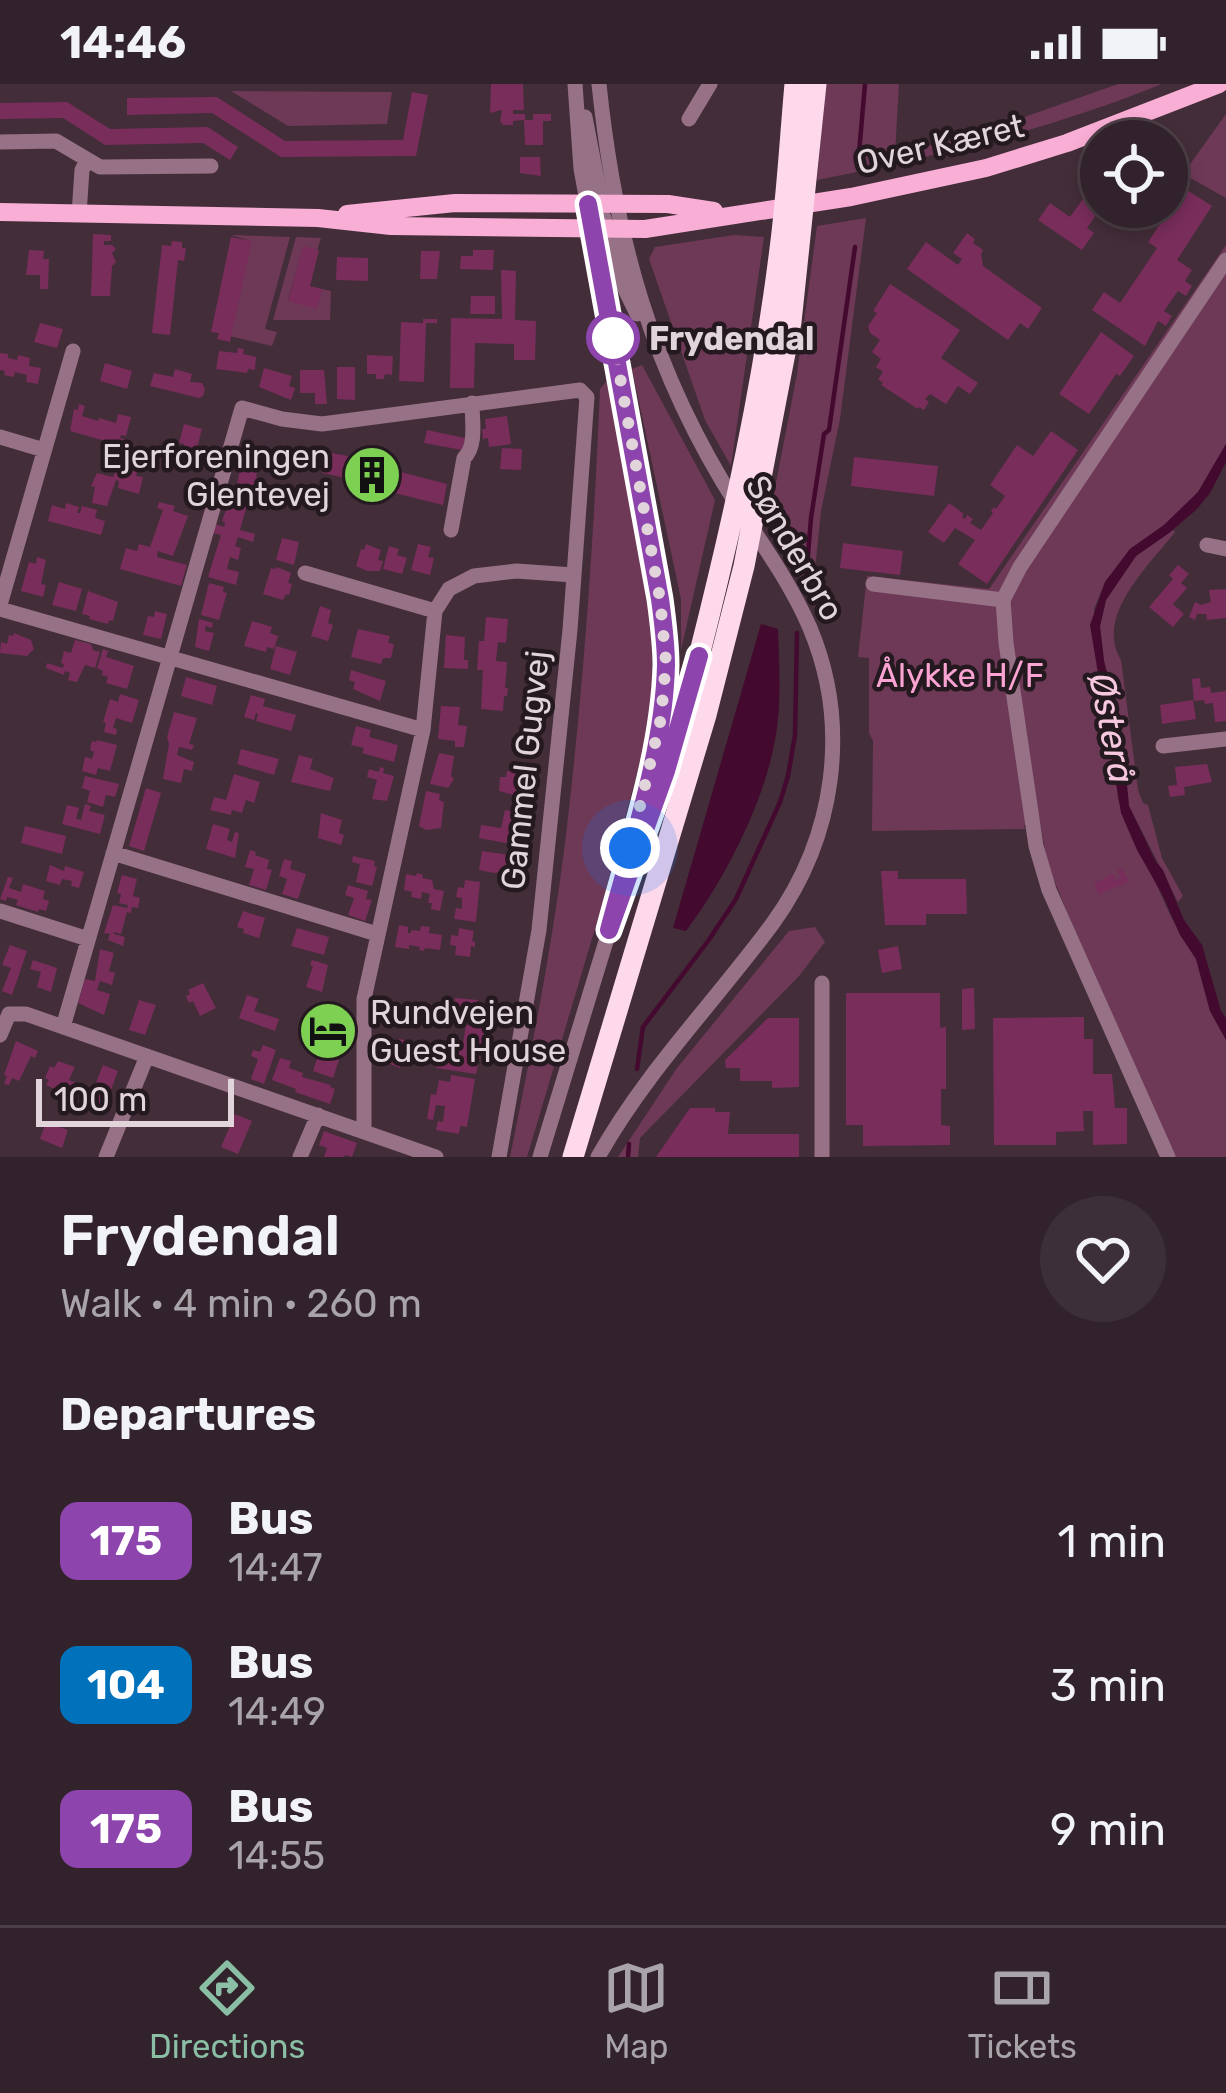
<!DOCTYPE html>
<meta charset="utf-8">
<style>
body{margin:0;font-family:Rubik,sans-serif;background:#3d2f37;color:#f1f3f6;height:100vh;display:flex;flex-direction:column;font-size:45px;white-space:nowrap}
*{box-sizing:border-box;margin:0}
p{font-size:39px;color:#a8a4a9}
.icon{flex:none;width:66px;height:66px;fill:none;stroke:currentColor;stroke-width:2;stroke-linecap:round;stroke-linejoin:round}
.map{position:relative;height:1073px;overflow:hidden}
.details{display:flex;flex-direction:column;background:#32222b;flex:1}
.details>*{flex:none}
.badge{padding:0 24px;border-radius:18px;font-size:42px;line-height:78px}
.controls{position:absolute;left:1080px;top:36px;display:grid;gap:24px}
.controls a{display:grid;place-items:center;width:108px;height:108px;border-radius:50%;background:#32222b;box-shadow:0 6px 18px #0003,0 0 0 3px #4d3f47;font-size:60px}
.scale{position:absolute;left:36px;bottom:30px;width:198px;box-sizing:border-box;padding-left:12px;border:6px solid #e2d4db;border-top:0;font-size:33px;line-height:42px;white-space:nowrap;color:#e2d4db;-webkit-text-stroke:9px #23191e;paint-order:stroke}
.you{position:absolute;width:60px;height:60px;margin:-30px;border:9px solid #fff;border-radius:50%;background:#1a73e8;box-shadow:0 0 0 18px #1a73e833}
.map>.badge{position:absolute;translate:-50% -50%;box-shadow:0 0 0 6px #fff}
h2{padding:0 60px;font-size:45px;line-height:108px}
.round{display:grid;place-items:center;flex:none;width:126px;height:126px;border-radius:63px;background:#3d2f37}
.summary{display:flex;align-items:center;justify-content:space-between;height:204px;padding:0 60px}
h1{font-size:57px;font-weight:600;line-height:90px}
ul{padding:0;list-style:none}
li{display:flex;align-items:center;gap:36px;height:144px;padding:0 60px}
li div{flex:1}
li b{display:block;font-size:45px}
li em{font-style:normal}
li .badge{min-width:132px;font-weight:700;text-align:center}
.status{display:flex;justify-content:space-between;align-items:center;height:84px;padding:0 60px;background:#32222b;direction:ltr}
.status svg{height:33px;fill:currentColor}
.dock{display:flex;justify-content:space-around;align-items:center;height:168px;border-top:3px solid #4d3f47;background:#32222b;font-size:33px;color:#a8a4a9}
.dock a{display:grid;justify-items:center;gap:6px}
.dock .current{color:#8abfa5}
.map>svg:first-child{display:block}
.green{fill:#6e3957}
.water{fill:#43092e}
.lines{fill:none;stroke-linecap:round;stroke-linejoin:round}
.stream{stroke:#43092e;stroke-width:4.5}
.building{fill:#792d5b}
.minor{stroke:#977286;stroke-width:15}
.major{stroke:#f9aed6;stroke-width:18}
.highway{stroke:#fed9ec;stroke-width:21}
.line-casing{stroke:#fff;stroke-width:27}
.line{stroke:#8e44ad;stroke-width:18}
.walk{stroke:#e2d4db;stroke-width:12;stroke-dasharray:0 21.6}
.stop-dot{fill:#fff;stroke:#8e44ad;stroke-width:6}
.labels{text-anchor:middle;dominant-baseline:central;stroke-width:9;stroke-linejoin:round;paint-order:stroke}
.street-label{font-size:33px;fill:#e2d4db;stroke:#23191e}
.stop-label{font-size:33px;font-weight:bold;fill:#e2d4db;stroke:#23191e;text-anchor:start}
.poi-label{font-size:33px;fill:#e2d4db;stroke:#23191e;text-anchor:end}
.park-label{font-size:33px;fill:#fba3d3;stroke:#23191e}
.water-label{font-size:36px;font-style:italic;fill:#f6c8df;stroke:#23191e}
</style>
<div class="status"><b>14:46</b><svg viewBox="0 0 49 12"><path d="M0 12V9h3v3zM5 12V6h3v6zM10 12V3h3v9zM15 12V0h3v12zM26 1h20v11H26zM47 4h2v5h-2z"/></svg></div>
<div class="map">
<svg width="1226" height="1073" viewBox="0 0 1226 1073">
<rect width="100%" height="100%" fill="#432d39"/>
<path class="green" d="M825 0H899L895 69 955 56V52L1002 41 1118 0H1162C1051 45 934 73 817 96Z
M231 7 391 8H392L387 40 288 42Z
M1226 30V114L1183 90Z
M866 134 840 335 821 427 812 514 768 440 797 290 817 142Z
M231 151 290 153 265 245 277 248 272 262 229 252 251 157Z
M734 151 764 153 731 382 705 336 649 175 655 163Z
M296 153 321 154 317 166 303 163 288 216 316 224 322 205 331 207 330 236H273Z
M1226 161V360L1198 408 1164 441 1130 465 1105 498 1094 525 1104 633 1115 684 1118 716 1172 835 1196 875 1210 927 1226 956V1073H1174L1067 828 1048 781 1038 728 1028 741H1024L1025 745 872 747 873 657 869 649V574L858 573 867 492 989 505Z
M642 281 715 416 681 566V515L632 285Z
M608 295 615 306 621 370 651 531 653 614 647 651 602 821 527 1073H510C531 969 552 864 565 759 583 611 594 454 600 305Z
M1173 446 1175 448C1150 481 1094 531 1121 576L1138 706 1143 719 1148 721 1162 774 1183 812 1178 818 1129 722 1125 681 1117 652 1114 616 1104 577 1100 542 1106 516 1136 472Z
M815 843 825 858 799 892 640 1054 638 1073H618L677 984 789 847Z"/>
<path class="water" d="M1226 360V378L1210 409 1197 425 1169 449 1136 472 1106 516 1100 542 1104 577 1114 616 1117 652 1125 681 1129 722 1156 778 1163 786 1184 836 1202 861 1221 927 1226 934V956L1210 927 1196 875 1180 851 1162 810 1137 766 1121 729 1090 541 1105 498 1130 465 1164 441 1198 408Z
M761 540 778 545C779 580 782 621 775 656 764 719 724 797 686 847L673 844Z"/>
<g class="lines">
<path class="stream" d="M859 69 865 0
M806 495 811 434 824 350 829 346 855 163
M637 985 643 943 708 857 736 815 780 718 788 692 795 651 797 549
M628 1073 629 1060"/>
</g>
<path class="building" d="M491 0H523L524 26H513V30H525V36H533V30H551V37H543V61H525L524 36 513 37V41H503L500 37 502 26 490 29Z
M412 8 428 11 416 72 281 73 212 29 127 31V14L217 13 285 57 403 56Z
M67 18 110 45 208 43 238 63 230 76 203 59 105 61 63 34 0 35V19Z
M520 73H540L541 92 520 89Z
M1184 104 1212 122 1177 176 1192 186 1185 197 1192 202 1186 212 1178 207 1164 227 1172 232 1166 242 1158 237 1145 262 1092 226 1104 208 1120 219 1157 164 1148 158Z
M1090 105 1101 113V124L1087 144 1094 149 1082 166 1038 136 1050 119 1070 133Z
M967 149 975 155 973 159 983 166 981 170 983 182 1042 224 1028 245 1020 239 1008 256 907 185 926 158 958 181 962 175 953 169Z
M93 150 111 151V157H104V161H112L116 165 112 169 116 178 112 182 110 212H91Z
M231 153 252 157 230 258 217 255 219 249 211 248Z
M172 157 182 158V164H186L184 177 178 176 170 251 152 249 162 161 171 162Z
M303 162 319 166 310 202 322 205 317 225 288 217Z
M29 166 44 167 43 175H49L48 205H40V191H26Z
M473 166H494L493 186 460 185 461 172H473Z
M421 167H440L437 195H420Z
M337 173 368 174V197L336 196Z
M501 186 516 187 515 236 536 237 535 276H514V260L475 259 474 304H450L451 234 502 235Z
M890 200 960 246 941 274 978 299 970 310 958 302 946 320 930 310 925 315 929 318 924 326 919 323 918 325 881 301 883 299 878 295 883 288 876 283 881 275 872 268 880 256 870 249 868 242 877 229 873 227Z
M471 212H495V230H470Z
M423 235H437V239H426L424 298 399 297 401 238 423 239Z
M40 239 63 245 57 264 34 258Z
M1101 248 1134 272 1120 292 1116 290 1089 330 1059 310Z
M238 264 244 265 243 270 256 273 255 286 248 285 247 289 216 285 219 267 237 269Z
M0 269 8 270V274L17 276 18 271 30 274 29 282 41 284 38 300 26 298 27 291 15 288 14 293 4 291 5 287 0 286Z
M367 271 393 272 392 291 385 290 384 295H376V290H367Z
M105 279 132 287 127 305 100 297Z
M337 283H355V316L337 315Z
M264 284 292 292 289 302 295 304 291 316 259 303Z
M175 285 192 290 190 298 202 299 205 305 203 312 199 314 150 302 154 289 173 293Z
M300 286H324L327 320H315V309H300Z
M79 320 85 322 82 332 98 337 99 334 116 339 118 330 131 333 126 352 121 351 120 354 129 357 126 369 115 366 116 360 70 347 74 325 78 326Z
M507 332 511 360 489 363 488 354 483 355 482 345H486L485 335Z
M184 340 202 345 197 364 192 363 190 368 183 366 184 360 179 359Z
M427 346 465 354 462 366 424 359Z
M1051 347 1078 366 987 500 958 480 975 456 955 444 944 459 928 448 949 419 964 430 962 433 965 435 967 431 973 435 970 439 981 446 993 429 991 427 994 423 996 425 1005 412 990 401 1017 361 1033 372Z
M502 364 522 365 521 386 500 385Z
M326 368 353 373 354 370 361 372V375L378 378V382L447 400 443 421 374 404V400L322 389Z
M128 372 139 378 136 392 143 393 139 410 118 404 119 397 116 396 107 422 92 419 95 403 91 402 97 389 113 393 121 374 127 375Z
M243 372 260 376 256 393 261 395 259 402 269 405 267 411 252 407 250 413 235 409Z
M854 373 938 382 934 412 851 402Z
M231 412 248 417 240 446 255 450 253 458 238 453 235 462 241 464 238 476 230 473 227 485 239 488 236 501 208 493 221 451 213 449 215 440 224 443 225 438 222 437Z
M159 418 175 422 173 427 188 432 173 472 158 467 157 473 187 481 181 502 120 485 126 464 137 467 139 460 150 463 163 426 157 424Z
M66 419 79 423 77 429H80L82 422 97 426 95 434 105 437 101 451 48 437 52 421 65 425Z
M282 454 299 458 294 481 276 476Z
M843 459 903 467 900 491 840 484Z
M366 460 381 466 378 476 383 477 380 487H367L356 482 361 465 364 466Z
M418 460 431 463 428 473 434 474 430 491 411 486Z
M389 462 399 465 397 471 407 474 402 490 383 485Z
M37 473 46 476 41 500 46 501 43 513 21 507 29 478 36 480Z
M1178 481 1189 490 1181 499 1187 504 1173 520 1184 530 1173 543 1149 523 1173 495 1169 491Z
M277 483 291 489 288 499 292 500 289 511 286 510 283 516 263 510 271 484 276 485Z
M59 498 82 505 76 527 52 521Z
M209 499 224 503 223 508 227 509 219 536 201 531Z
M1226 505V534L1207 536 1206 530H1197L1195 536 1189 533 1195 518 1201 521 1211 518 1209 506Z
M88 507 118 518 113 537 109 536 108 540 89 535 90 532 82 530Z
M320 522 331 526 328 539 333 541 328 557 311 552Z
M155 527 167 530 161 555 143 551 148 532 154 533Z
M486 533 508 535 506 559 498 558 496 577 507 578 505 604H508L507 612H504L503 627 481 625 483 586H477L479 557H484Z
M199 535 213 539 212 544 206 542 205 547 214 549 209 567 195 563Z
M252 537 272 543 270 549 278 552 274 565 267 563 266 568 244 562Z
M358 545 390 552 388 559 394 560 391 574H383L381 580 351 573Z
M14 549 31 556 34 565 27 572 0 569 1 558 7 560 9 551 13 552Z
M446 551 465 553 464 576H468V585L444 584Z
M75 556 91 560 93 566 100 568 95 584 85 581 77 598 68 596 70 589 65 587 64 591 46 584 47 579 63 584 64 580 61 579 64 567 71 569Z
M276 562 297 568 290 591 270 585Z
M103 565 108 567 106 573 134 582 127 605 106 599 108 593 102 591 103 587 97 584Z
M351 586 386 597 380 617 353 605 355 598 349 596Z
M186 593 217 602 212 621 181 612Z
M1200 594 1201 604 1210 603 1211 609 1226 607V637L1215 638 1213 619 1205 620 1204 616 1194 617 1192 595Z
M120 610 139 616 132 639 116 634 113 644 117 645 116 651 104 648 106 639 103 638 110 615 118 618Z
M251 611 265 615 263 622 296 631 291 647 256 637 258 630 256 629 254 636 244 633Z
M1193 616 1196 635 1162 640 1160 621Z
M441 622 460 623 458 641 467 642 464 663H455V657L438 655Z
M174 628 197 634 189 660 194 661 192 666 179 663 177 671 194 678 192 687 184 685 181 699 163 695 169 660 167 653Z
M356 642 371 646 369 653 398 661 394 678 362 669 364 664 351 661Z
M97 656 117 661 110 687 98 684 96 691 82 687 85 673 92 675 94 668 90 666 92 657 96 658Z
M241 665 279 675 274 691 237 680Z
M439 669 454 672 451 692 454 695 448 704 430 700Z
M299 671 313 675 310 685 334 694 330 707 291 698Z
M1207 680 1212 698 1184 703 1185 711 1170 713 1168 702 1177 701 1175 683Z
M380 683 384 684 383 689 394 692 387 717 372 715 377 696 367 693 369 685 379 688Z
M507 687 519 688 517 712 499 707 500 693H506Z
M234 690 260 698 254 719 246 716 242 729 232 726 231 731 210 726 214 713 226 716Z
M85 692 119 700 115 713 106 711 103 723 87 718 90 707 82 704Z
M146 704 161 709 144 767 129 762Z
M426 707 440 710 439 716 444 718 441 744 426 746 419 742Z
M85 720 91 722 89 727 105 731 100 750 62 740 67 721 79 724 76 735 81 736Z
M505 726 513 727V731L516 732 511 760 479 754 481 741 501 744Z
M321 729 342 736 339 749 344 751 341 761 318 754Z
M213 740 230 745 227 756 232 758 235 748 239 749 235 774 206 765Z
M25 742 66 752 62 770 21 759Z
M250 766 256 768 255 771 269 776 267 785 272 786 266 806 249 801 254 785 245 783Z
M482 767 510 771 508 786 500 784V788L494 789 479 786Z
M353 772 375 777 374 782 377 783 372 802 356 798 360 780 352 778Z
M284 775 292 777 290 785 306 790 298 815 282 810 287 795 279 792Z
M50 781 64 787 65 782 84 788 79 804 71 802 72 797 62 795 60 801 46 797Z
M1121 784 1130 797 1099 810 1094 800 1113 790 1116 796 1121 794 1117 786Z
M881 787H898V795H966L967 830H926V841H885Z
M417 789 423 791 422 794 432 796 434 805 444 807 440 827 431 825 432 819H428L430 810 422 808 421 815 411 813 412 808 404 806 406 790 416 792Z
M122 791 137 795 133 812 140 814 138 824 132 823 131 829 127 828 121 850 114 848V850L125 853 123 862 108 856 110 850 104 849 113 821 127 824 128 821 119 819 121 810 117 809Z
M8 793 13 794 9 804 21 808 23 800 45 807 43 815 49 817 46 827 39 825 38 828 16 821 18 816 7 813 6 817 0 815Z
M465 796 480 798 476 838 454 835 456 824 462 825V814L456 813 458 803 464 804Z
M348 801 368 807 366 815 372 816 365 837 348 831 354 814 345 811Z
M243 827 265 834 259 854 243 849 244 845 237 843Z
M399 841 408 843V849H411V846L420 847 421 842 430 843 429 849 442 851 440 866 425 864 424 867 419 866 420 863 409 861V865L395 863Z
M297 844 329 853 324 871 291 862Z
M459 844 474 847 472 857 475 858V863L471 862 470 873 455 871 456 862 450 861 451 851 458 852Z
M10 861 27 867 12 911 2 907 11 884 2 881Z
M898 862 902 885 882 889 878 866Z
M100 865 114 869 109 887 115 889 112 901 100 897 97 906 110 910 104 931 78 919 85 895 95 897Z
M33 876 57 884 51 908 37 903 41 888 30 885Z
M312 876 328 881 322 908 306 903 313 882 310 881Z
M203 899 216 924 200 932 193 917 189 919 186 912 190 910 188 906Z
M974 904 975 945 962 946V905Z
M846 909H940V944L946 943V1005H941V1041L950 1042V1061L863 1062V1041H846Z
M247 911 259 915 254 927 279 935 275 947 239 934Z
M455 914 478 916 475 934 457 931 458 926 453 925Z
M139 916 156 921 145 951 129 946Z
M315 928 326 931 323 938 338 941 340 944 334 964 322 960 319 968 315 967 311 959 302 956 305 944 309 945 308 949 316 954 318 947 309 944Z
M1084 933V955H1093V990H1112L1115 1024H1127V1060L1093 1061V1027H1083L1084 1047 1056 1048V1061H994L993 934Z
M768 934H799V1003L772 1004V997H740V984H726L725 976Z
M466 941 486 945 476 990 436 984 438 971 452 974 453 964 462 965Z
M398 955 406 956 405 960 410 961 405 982 401 981 400 984 388 979 392 958 397 959Z
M16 957 38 967 35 974 31 972 19 997 12 994 9 1001 4 1000 7 992 4 991Z
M263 961 276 966 264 1000 251 995 258 975 251 972 253 966 260 968Z
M319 969 339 976 333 994 313 987Z
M280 974 291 977 289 984 303 989 302 993 331 1001 330 1003 335 1005 330 1020 295 1008 296 1005 272 996Z
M58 977 75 983 69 996 78 1000 71 1013 46 1001 49 996 45 994 50 982 54 984Z
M103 981 118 987 105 1022 95 1018 97 1011 92 1009Z
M451 991 475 995 467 1043 460 1042 459 1050 436 1046 438 1037 443 1038 445 1022 436 1021 433 1036 427 1035 431 1010 436 1011 439 996 450 998Z
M690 1024H715V1028H730L728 1050H799V1073H656Z
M235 1030 252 1037 238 1070 221 1063Z
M46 1038 68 1046 62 1064 40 1055Z
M324 1047 357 1059 352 1073 345 1071 344 1073H324L327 1064 319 1061Z"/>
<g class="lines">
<path class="minor" d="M575 0 581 85 660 515C663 537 666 559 666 581 664 668 631 762 609 846
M599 0C615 155 652 288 737 421
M585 33 603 127
M689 35 710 0
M0 58 56 57 100 83 211 82
M588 120 604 134 620 195 637 230
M79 130 82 86 87 76
M0 353 44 366
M451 446 464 374C477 362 472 336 472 319
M1207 461 1226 465
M305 489 435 527
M873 500 1003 516
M0 521 73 267
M0 525 423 646
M1163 662 1226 655
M641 756 666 687 699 572
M113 769 377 850
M0 827 88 855
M822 899V1073
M63 943 242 324 282 335 322 340 580 306 587 313 570 546 539 846 499 1073
M0 951 9 930H26L436 1073
M364 1047V915L423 646 435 527 449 505 474 492 516 487 574 491
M106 1073 147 972
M300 1073 318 1031
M540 1073 611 841
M598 1073C646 987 715 918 773 839 835 753 851 642 810 544 794 507 772 474 750 441
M1168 1073 1049 806 1036 762 1006 559 1003 516 1020 483 1226 176"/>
<path class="major" d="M0 128 318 134 391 142 645 145 851 113 986 84 1067 59 1219 0
M347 130 455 119 668 120 714 127"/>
<path class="highway" d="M699 572C733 438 763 303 780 165 787 111 790 55 795 0
M573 1073 706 631 744 482 791 238 816 0"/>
</g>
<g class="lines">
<defs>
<path id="line" d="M588 120 660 515C663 537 666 559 666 581 664 668 631 762 609 846L666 687 699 572"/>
</defs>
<use href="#line" class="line-casing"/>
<use href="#line" class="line"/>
<path class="walk" d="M613 254 660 515 666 578 661 634 630 764"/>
</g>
<defs>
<symbol id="building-disc" viewBox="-11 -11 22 22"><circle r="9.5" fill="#7ed053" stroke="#23191e"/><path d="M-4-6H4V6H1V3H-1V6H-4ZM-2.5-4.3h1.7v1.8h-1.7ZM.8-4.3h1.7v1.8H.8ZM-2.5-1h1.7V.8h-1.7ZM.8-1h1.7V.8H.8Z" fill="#111"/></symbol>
<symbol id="hotel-disc" viewBox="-11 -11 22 22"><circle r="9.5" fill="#7ed053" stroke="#23191e"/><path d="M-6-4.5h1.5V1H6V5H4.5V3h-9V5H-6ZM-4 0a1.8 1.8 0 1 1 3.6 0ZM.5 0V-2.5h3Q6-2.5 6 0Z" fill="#111"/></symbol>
</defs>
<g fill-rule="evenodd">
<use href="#building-disc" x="339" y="358" width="66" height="66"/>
<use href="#hotel-disc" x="295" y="914" width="66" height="66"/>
</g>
<circle class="stop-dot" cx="613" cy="254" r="24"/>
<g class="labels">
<g class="street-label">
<text transform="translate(940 60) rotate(-13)">Over Kæret</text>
<text transform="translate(795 464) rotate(60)">Sønderbro</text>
<text transform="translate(525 686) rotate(-84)">Gammel Gugvej</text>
</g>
<g class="stop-label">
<text x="649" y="254">Frydendal</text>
</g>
<g class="poi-label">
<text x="330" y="372">Ejerforeningen<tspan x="330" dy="38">Glentevej</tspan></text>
<text x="370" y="928" text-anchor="start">Rundvejen<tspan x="370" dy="38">Guest House</tspan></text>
</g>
<g class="park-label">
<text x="960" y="591">Ålykke H/F</text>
</g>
<g class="water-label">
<text transform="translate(1112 644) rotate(79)">Østerå</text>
</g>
</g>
</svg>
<div class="controls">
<a><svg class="icon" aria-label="locate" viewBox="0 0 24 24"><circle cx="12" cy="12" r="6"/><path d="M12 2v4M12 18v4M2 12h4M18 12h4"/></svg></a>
</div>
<div class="scale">100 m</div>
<div class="you" style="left:630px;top:764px"></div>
</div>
<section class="details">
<div class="summary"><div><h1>Frydendal</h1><p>Walk · 4 min · 260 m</p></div><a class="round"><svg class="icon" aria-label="heart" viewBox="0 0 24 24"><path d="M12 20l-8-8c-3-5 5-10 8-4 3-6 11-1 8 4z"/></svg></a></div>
<h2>Departures</h2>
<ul>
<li><span class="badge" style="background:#8e44ad;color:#fff">175</span><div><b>Bus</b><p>14:47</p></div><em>1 min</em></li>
<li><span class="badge" style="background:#0072bc;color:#fff">104</span><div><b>Bus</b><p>14:49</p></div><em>3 min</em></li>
<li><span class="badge" style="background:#8e44ad;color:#fff">175</span><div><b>Bus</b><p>14:55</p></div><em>9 min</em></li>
</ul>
</section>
<nav class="dock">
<a class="current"><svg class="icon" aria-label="directions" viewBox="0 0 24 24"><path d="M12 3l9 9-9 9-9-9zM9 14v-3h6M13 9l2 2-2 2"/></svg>Directions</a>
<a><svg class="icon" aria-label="map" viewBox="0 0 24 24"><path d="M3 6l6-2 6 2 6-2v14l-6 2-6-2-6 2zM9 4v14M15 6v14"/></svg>Map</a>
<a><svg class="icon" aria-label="tickets" viewBox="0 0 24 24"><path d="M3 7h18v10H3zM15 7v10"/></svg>Tickets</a>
</nav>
